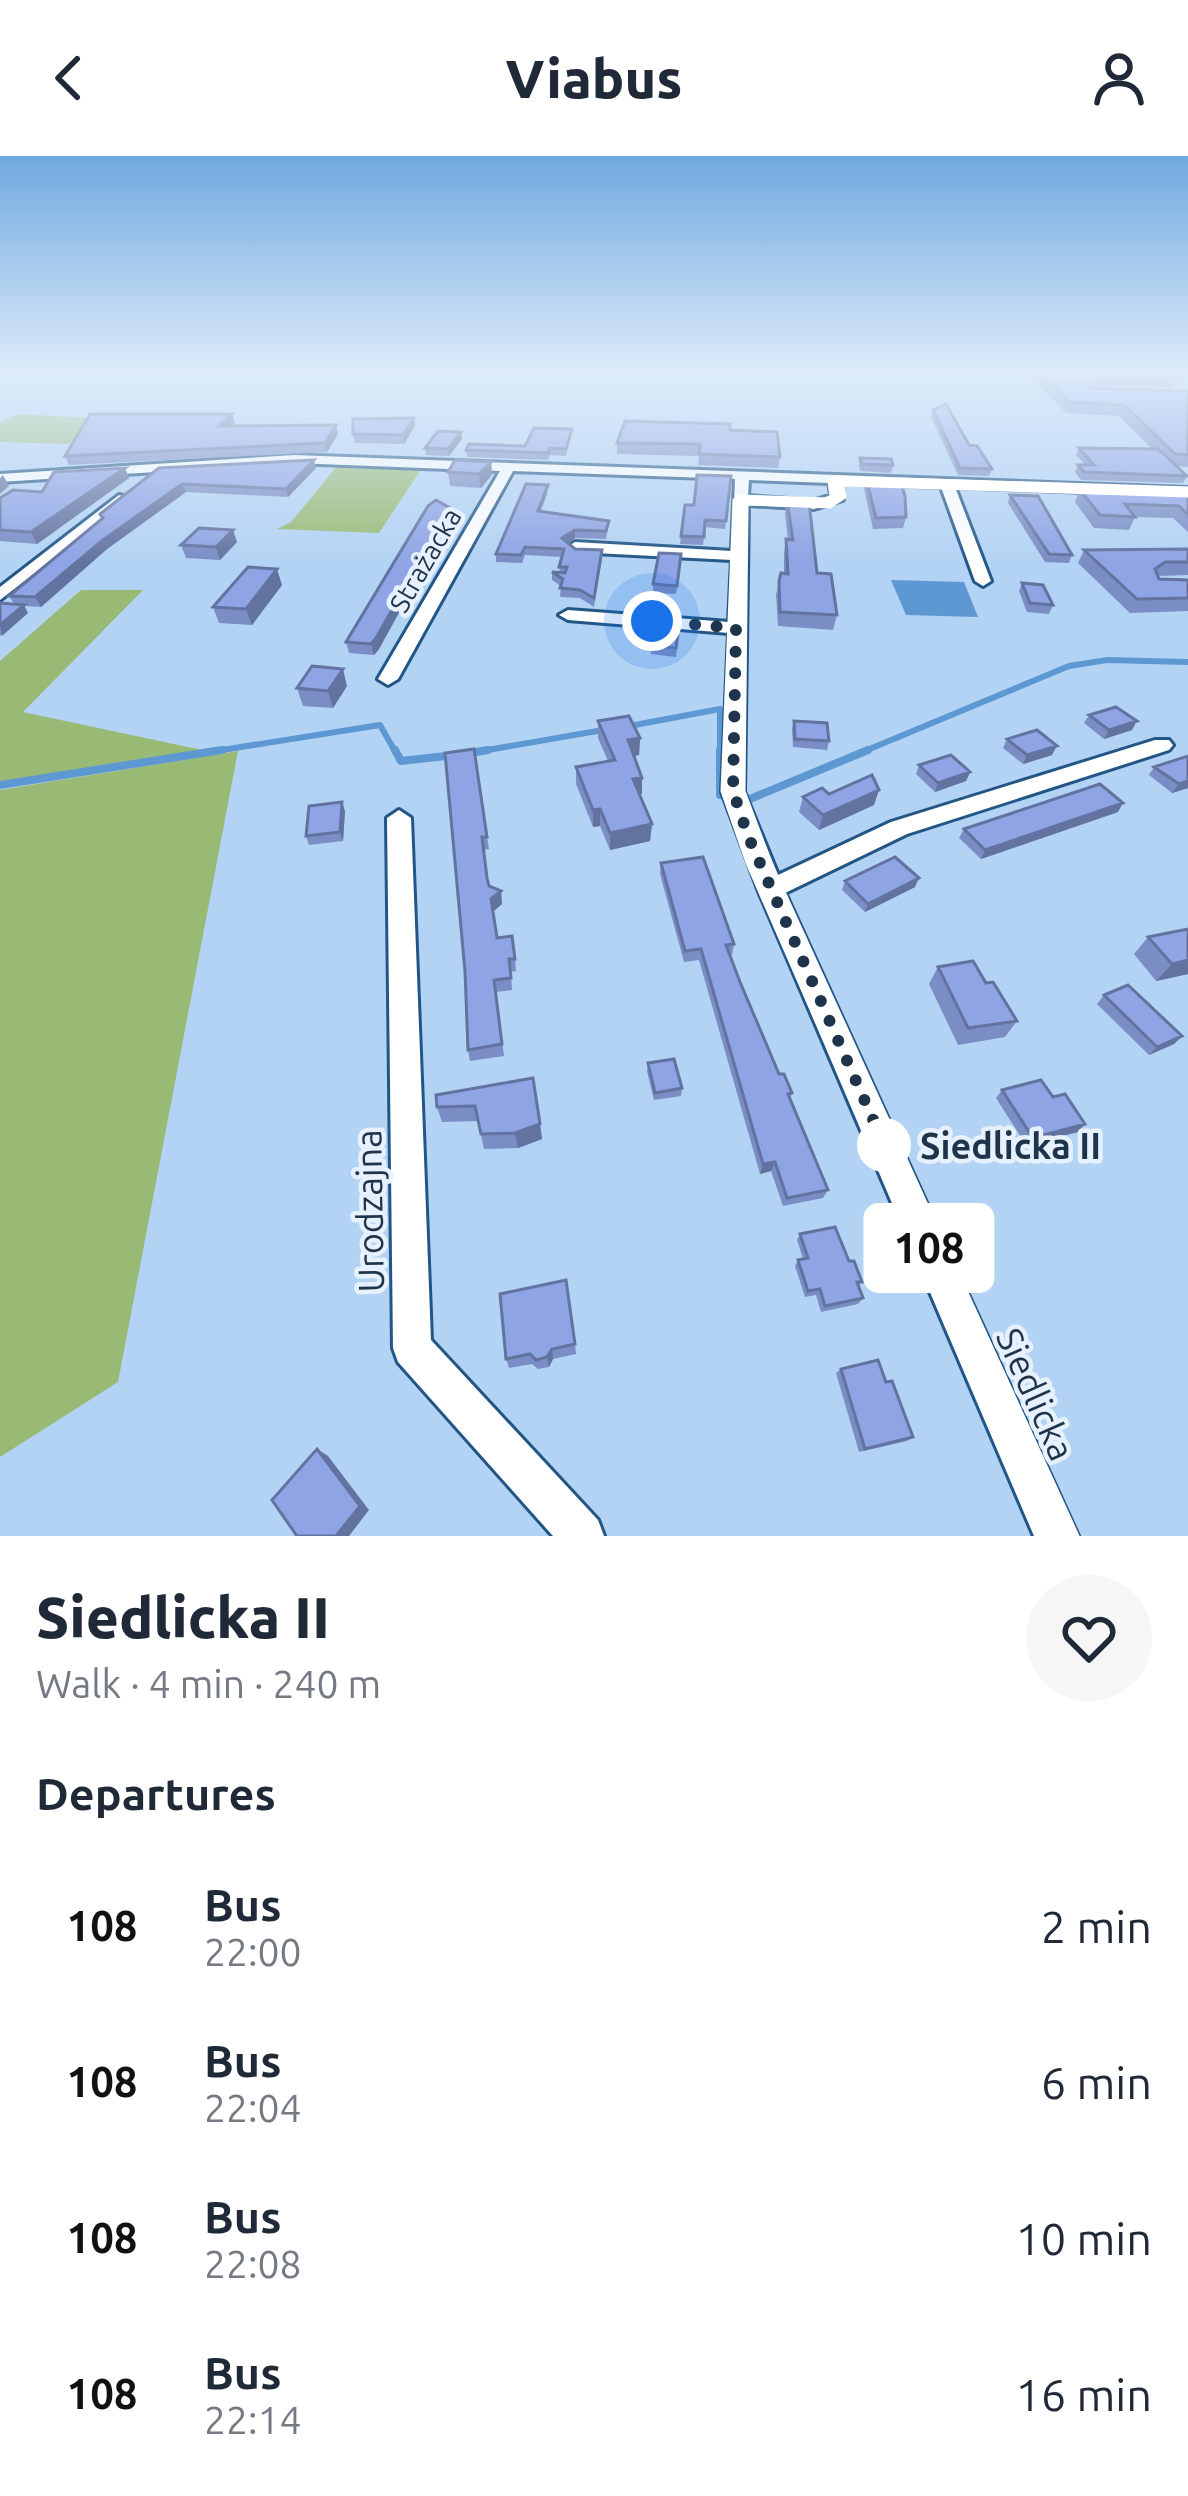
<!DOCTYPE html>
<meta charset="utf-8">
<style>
body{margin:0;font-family:Ubuntu,sans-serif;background:#f6f6f7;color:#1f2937;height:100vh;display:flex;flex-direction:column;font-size:45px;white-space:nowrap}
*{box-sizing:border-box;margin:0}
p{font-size:39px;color:#747a83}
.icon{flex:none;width:66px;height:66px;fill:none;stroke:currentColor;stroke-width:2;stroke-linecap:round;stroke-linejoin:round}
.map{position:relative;height:1380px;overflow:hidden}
.panel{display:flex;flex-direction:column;background:#fff;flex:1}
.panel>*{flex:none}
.badge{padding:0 24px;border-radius:9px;font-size:42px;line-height:78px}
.you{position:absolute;width:60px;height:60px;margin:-30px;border:9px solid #fff;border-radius:50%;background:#1a73e8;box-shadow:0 0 0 18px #1a73e833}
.map>.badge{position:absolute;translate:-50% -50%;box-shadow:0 0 0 6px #fff}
h2{padding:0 36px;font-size:45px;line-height:108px}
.round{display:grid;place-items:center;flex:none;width:126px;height:126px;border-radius:63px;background:#f6f6f7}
.overview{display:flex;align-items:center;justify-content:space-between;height:204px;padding:0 36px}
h1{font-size:57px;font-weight:800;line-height:90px}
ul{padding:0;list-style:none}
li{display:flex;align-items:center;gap:36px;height:156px;padding:0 36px}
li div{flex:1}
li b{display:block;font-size:45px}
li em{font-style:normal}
li .badge{min-width:132px;font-weight:700;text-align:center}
header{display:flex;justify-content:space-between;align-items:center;height:156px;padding:0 36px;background:#fff;font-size:54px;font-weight:800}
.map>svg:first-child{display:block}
.green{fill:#99ba74}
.water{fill:#5d98d3}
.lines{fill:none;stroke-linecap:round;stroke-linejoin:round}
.stream-far2{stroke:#5d98d3;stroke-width:3}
.stream-far1{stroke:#5d98d3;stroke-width:6}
.stream{stroke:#5d98d3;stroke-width:8}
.minor-casing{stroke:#225686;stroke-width:6}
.minor{fill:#fff;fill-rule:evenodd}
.wall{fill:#7a8dc4}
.shaded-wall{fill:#6373a0}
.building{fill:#8ea4e4;stroke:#6373a0;stroke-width:3}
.line{fill:#fff;stroke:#fff;stroke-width:3}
.walk{stroke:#1e344a;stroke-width:12;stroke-dasharray:0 21.6}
.stop-dot{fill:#fff;stroke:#fff;stroke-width:6}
.labels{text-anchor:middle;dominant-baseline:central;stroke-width:9;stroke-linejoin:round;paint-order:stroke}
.far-street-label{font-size:27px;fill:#1e344a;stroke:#e6f1fd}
.near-stop-label{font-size:36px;font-weight:bold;fill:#1e344a;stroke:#e6f1fd;text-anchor:start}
.near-street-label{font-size:36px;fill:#1e344a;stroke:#e6f1fd}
</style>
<header><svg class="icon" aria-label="back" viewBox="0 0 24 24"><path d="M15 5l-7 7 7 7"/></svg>Viabus<svg class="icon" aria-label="person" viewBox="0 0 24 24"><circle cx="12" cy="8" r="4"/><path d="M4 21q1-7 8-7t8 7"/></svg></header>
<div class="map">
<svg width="1188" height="1380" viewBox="0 0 1188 1380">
<rect width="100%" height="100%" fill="#b3d3f4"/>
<path class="green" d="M17 258 110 263 68 288 0 286V267Z
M338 309 422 312 379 377 277 373 291 366Z
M81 434H143L23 556 202 594 0 629V505Z
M238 595 118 1226 0 1301V634Z"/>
<path class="water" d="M891 424 964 426 978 461 906 459Z"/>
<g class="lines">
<path class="stream-far2" d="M1168 215 1188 219"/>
<path class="stream-far1" d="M624 571 720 553V597
M203 597 380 569 396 597
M470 597 603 574
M860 597 1069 510 1107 504 1188 506"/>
<path class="stream" d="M395 594 401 605 455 599
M720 594V639L750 643 868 594
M470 597 488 594
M0 629 222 594"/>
<defs>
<path id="minor" d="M294 299 1188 332V340L955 331 991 425 983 430 975 425 941 331 842 327 843 344 814 353 748 349 744 636 778 719 891 666 1155 584H1169L1173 589 1169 594 907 678 785 737 1078 1380H1034L758 733 722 636 729 477 568 464 559 459 568 454 729 466 732 404 575 396 567 391 575 386 732 395 735 323 513 315 398 523 388 529 378 523 500 315 294 307 0 326V318ZM749 324 829 327 831 339 813 345 748 340Z
M119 339 131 342 0 444V431Z
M399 654 411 662 431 1184 598 1364 604 1380H553L398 1206 393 1192 387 662Z"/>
</defs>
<use href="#minor" class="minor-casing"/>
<use href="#minor" class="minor"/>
</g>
<path class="wall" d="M1025 215H1170L1177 221 1172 231 1093 230 1092 232 1188 235V311L1177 310 1187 320 1183 327 1081 324 1075 316 1078 309H1085L1076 299 1079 292 1152 293 1119 260 1066 257Z
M933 254 992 313 989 320 958 319 931 261Z
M232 258 235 267 231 270 336 269 338 278 327 296 69 309 65 300Z
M414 262 415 270 404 288 355 287 353 278Z
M572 273 566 300 550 299 548 304 467 301 466 294 525 290Z
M730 274 780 301 778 312 698 309 699 300 617 298V287Z
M462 283 449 300 426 299 425 292Z
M860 302 893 309 891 317 860 315 859 309Z
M491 306 492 319 481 332 450 330 448 316Z
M125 312 129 322 37 388 0 385V342L42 336Z
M159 312H316L288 341 186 336 107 393 41 451 24 450 28 457 0 480V447L14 448 9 440 102 362 100 358Z
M731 320 725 373 705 371 703 389 680 388 681 380 694 349Z
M866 322 906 361 903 372 873 373 864 332Z
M1101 329 1188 332V376L1173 362 1135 361 1129 374 1094 372 1075 346 1080 334H1099Z
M548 336 541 355 609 365 606 383 575 382 568 386 575 393 602 402 594 451 580 442 560 441 561 430 552 424V416H559L562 401 525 399 522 407 496 406V398Z
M1010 339 1072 399 1069 407 1045 406 1008 347Z
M787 345 837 459 833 474 778 470 776 439 781 417 784 418V397L786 383 788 384 785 358Z
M450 352 451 362 379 493 374 499 349 497 346 486Z
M237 386 220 404 186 402 181 389Z
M1188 393V419L1158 420 1159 423 1188 424V455L1130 457 1078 407 1084 394Z
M681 398 676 438 653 437V428Z
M1022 427 1053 449 1049 458 1027 456 1019 435Z
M282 429 252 469 219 467 213 451Z
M679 470 676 501 651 498V490Z
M347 530 333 552 303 550 297 532Z
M1089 559 1132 574 1104 583 1084 567Z
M598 565 640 582 639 599 634 600 642 622V638L639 639 652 668 650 685 610 694 600 670 593 671 576 628V611L608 605 598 582Z
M794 565 829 585 827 594 793 591 792 573Z
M1007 583 1052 599 1023 608 1003 592Z
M474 593 489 693 483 694 489 730 501 735 502 748 493 756 497 782 515 803 516 815 511 816 512 834 496 836 504 900 470 905 468 894Z
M1188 600V632L1172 637 1149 619 1154 611Z
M919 609 970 616 966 625 935 636 916 618Z
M803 641 874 649 819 674 799 656Z
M345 655 343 685 309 689 306 680Z
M1118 656 981 703 959 682 964 673Z
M661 707 734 788 732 799H730L779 918 792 937 790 942 828 1034 823 1042 783 1050 771 1015 760 1018 699 804 684 806 660 718Z
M845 725 915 731 865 756 842 734Z
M1148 781 1188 818 1156 825 1134 798Z
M938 811 986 827 1017 865 1005 881 958 889 929 828Z
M1104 839 1182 880 1174 888 1149 899 1097 848Z
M648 907 682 932 681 940 654 944 647 915Z
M533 922 542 983 518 992 484 993 478 965 442 966 437 951Z
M1002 934 1085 968 1078 976 1026 989 996 942Z
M800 1078 849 1105 862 1126 858 1130 863 1142 858 1148 821 1156 816 1139 805 1141 795 1110 798 1104 803 1103 797 1084Z
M575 1188 576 1198 553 1203 549 1211 538 1213 532 1208 509 1212 506 1203Z
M841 1213 886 1226 913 1281 907 1285 859 1296 836 1217Z"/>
<path class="shaded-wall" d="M232 258 235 267 222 279 219 270Z
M414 262 415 270 404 288 403 279Z
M336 269 338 278 327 296 325 287Z
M461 276 462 283 449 300 448 293Z
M314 304 316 312 288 341 286 333Z
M491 306 492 319 481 332 479 318Z
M125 312 129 322 37 388 31 376Z
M3 319 9 330 0 338V322Z
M182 328 186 336 107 393 41 451 35 441 103 384Z
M450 352 451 362 379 493 374 499 371 488Z
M233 374 237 386 220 404 216 391Z
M575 374V382L563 390 562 382Z
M277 413 282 429 252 469 246 453Z
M24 449 28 457 2 480 0 469Z
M343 513 347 530 333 552 328 535Z
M1137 565 1132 574 1104 583 1109 574Z
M640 582 639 599 627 601 628 584Z
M1057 590 1052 599 1023 608 1027 599Z
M970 616 966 625 935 636 938 627Z
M642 622V638L632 640 633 623Z
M1188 625V632L1172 637 1179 628Z
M879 634 874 649 819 674 823 659Z
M342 646 345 655 343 685 340 676Z
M1123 647 1118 656 981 703 985 694Z
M600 653V670L593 671V654Z
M652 668 650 685 610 694V677Z
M919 722 915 731 865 756 868 748Z
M501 735 502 748 492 756 491 743Z
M1188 804V818L1156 825 1172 808Z
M1182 880 1174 888 1149 899 1157 891Z
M540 968 542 983 518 992 515 977Z
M1085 968 1078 976 1026 989 1033 982Z
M775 1006 771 1015 760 1018 763 1008Z
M552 1193 553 1203 549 1211 547 1201Z
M317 1293 328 1300 369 1354 349 1380H336Z"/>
<path class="building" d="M1039 215H1170L1177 221 1097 219 1090 232 1188 235V299L1175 298 1124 249 1070 246Z
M946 248 969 289 977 290 992 313 960 312 933 254Z
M90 258H232L219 270 336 269 325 287 65 300Z
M414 262 403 279 353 278V263Z
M625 265 730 268V274L777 276 780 301 699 298 700 288 617 287Z
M534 272 572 273 566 293 550 292 548 297 466 294 469 288 525 290Z
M438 275 461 276 448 293 425 292Z
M1079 292 1158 293 1187 320 1084 316 1078 309H1094Z
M860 302 891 303 893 309 862 308Z
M314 304 286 333 182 328 103 384 35 441 9 440 103 362 100 358 159 312Z
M455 304 491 306 479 318 448 316Z
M125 312 31 376 0 374V342L13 334 42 336 54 316Z
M697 319 731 320 726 365 705 364 704 381 681 380 685 349H694Z
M866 322 900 323 905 340 906 361 876 362Z
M526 328 548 329 538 355 609 365 606 375 575 374 562 382 575 393 602 394 594 442 580 434 560 432 563 423 552 416 565 417 567 411H559L564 393 525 391 521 399 496 398Z
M1101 329 1188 332V359L1179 350 1125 348 1135 361 1100 359 1080 334 1107 335Z
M1010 339 1038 340 1072 399 1049 398Z
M436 344 450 352 376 482 371 488 346 486 428 350Z
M787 345 809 346 817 417 831 418 837 459 780 456 779 425 781 417 788 418 786 383 793 384Z
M199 372 233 374 216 391 181 389Z
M1188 393V406H1165L1155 413 1159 423 1188 424V442L1137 443 1084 394Z
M659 397 681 398 677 430 653 428Z
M248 411 277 413 246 453 213 451Z
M1022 427 1043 429 1053 449 1030 447Z
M0 447 24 449 0 469Z
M655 468 679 470 676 492 651 490Z
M312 510 343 513 328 535 297 532Z
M1116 551 1137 565 1109 574 1089 559Z
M629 560 640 582 628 584 642 622 633 623 652 668 610 677 600 653 593 654 576 611 615 604 598 565Z
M794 565 827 567 829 585 795 583Z
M1037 574 1057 590 1027 599 1007 583Z
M474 593 487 681H482L487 722 489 730 501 735 491 743 497 782 512 780 515 803H509L511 822 494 824 502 888 468 894 465 815 445 597Z
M951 599 970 616 938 627 919 609Z
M1188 600V625L1179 628 1154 611Z
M872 619 879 634 823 659 803 641 822 632 829 638Z
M1100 628 1123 647 985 694 964 673Z
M342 646 340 676 306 680 309 650Z
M703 701 734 788 726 789 740 826 779 918H784L792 937 788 938 828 1034 787 1042 775 1006 763 1008 701 793 685 795 661 707Z
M895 701 919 722 868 748 845 725Z
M1188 773V804L1172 808 1148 781Z
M973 805 986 827 993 826 1017 865 968 872 938 811Z
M1128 829 1182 880 1157 891 1104 839Z
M674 903 682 932 655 937 648 907Z
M533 922 540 968 515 977 481 978 475 950 437 951 436 939Z
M1041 924 1053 941 1065 938 1085 968 1033 982 1002 934Z
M835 1071 849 1105H854L862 1126H857L863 1142 825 1150 820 1133 808 1135 798 1104 808 1102 800 1078Z
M566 1124 575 1188 552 1193 547 1201 536 1204 530 1198 506 1203 500 1138Z
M878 1204 886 1226 892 1225 913 1281 865 1293 841 1213Z
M317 1293 360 1350 336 1380H297L272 1344Z"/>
<linearGradient id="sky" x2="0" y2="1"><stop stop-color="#70a9e0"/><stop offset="0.53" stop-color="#ddebfa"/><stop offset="1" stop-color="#ddebfa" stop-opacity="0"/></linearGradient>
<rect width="1188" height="408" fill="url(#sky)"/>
<path class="line" d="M836 321 1188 332V340L843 329 845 341 830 351 747 348 744 635 771 707 1078 1380H1041L747 707 722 635 734 344 741 340 827 343 831 340 829 325Z"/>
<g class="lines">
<path class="walk" d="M652 465 736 472 733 635 748 680 890 1002 884 989"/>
</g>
<circle class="stop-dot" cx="884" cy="989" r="24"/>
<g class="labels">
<g class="far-street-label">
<text transform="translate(425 404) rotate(-60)">Strażacka</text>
</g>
<g class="near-stop-label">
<text x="920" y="989">Siedlicka II</text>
</g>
<g class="near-street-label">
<text transform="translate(369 1055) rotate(-91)">Urodzajna</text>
<text transform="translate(1036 1238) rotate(66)">Siedlicka</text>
</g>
</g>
</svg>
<div class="you" style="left:652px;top:465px"></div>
<b class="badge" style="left:929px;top:1092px;background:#fff;color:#111">108</b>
</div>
<section class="panel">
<div class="overview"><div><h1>Siedlicka II</h1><p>Walk · 4 min · 240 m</p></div><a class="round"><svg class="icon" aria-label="heart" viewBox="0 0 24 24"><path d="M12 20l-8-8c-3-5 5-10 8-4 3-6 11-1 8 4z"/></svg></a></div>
<h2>Departures</h2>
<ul>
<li><span class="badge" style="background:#fff;color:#111">108</span><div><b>Bus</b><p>22:00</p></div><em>2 min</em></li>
<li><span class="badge" style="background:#fff;color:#111">108</span><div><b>Bus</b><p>22:04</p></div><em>6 min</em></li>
<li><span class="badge" style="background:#fff;color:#111">108</span><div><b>Bus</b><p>22:08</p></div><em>10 min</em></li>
<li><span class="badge" style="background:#fff;color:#111">108</span><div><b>Bus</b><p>22:14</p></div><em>16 min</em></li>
</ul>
</section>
